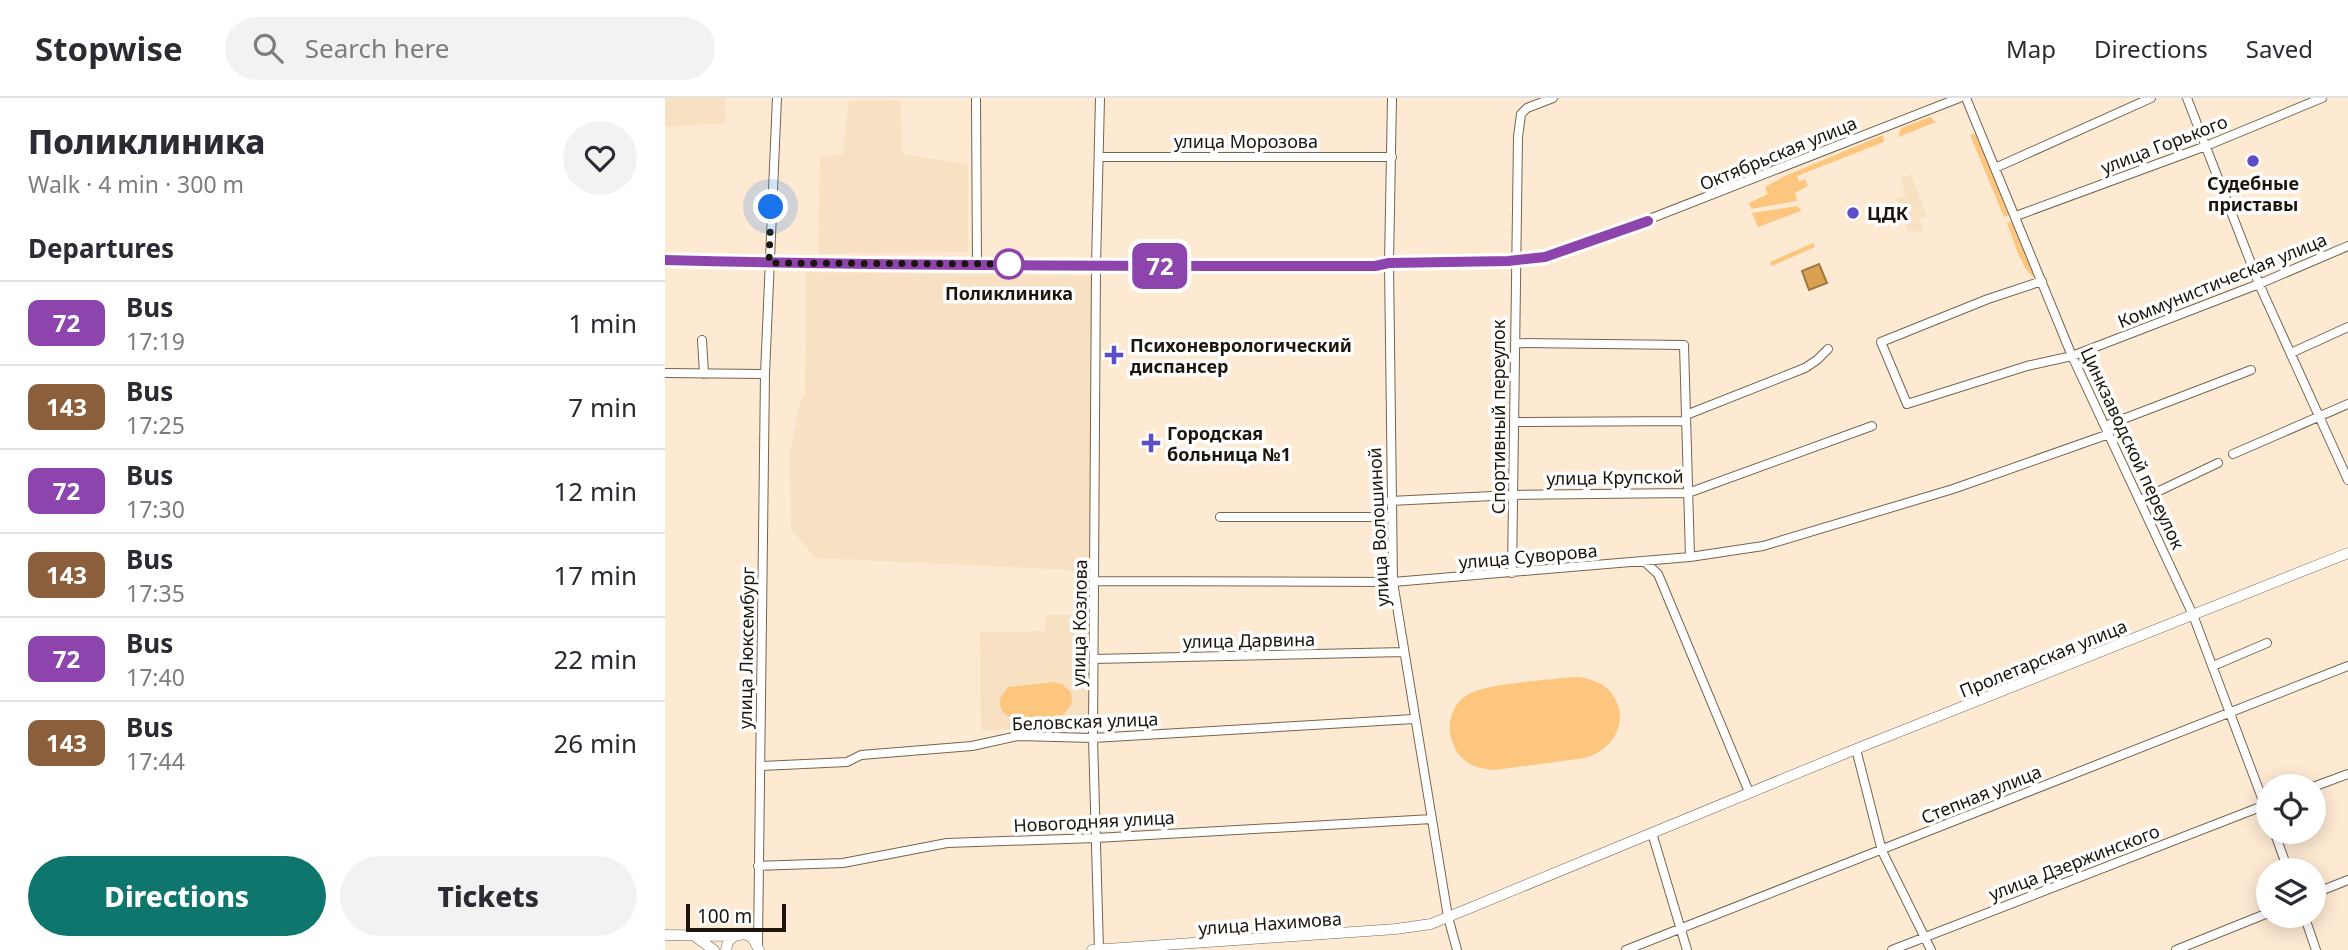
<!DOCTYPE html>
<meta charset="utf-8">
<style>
body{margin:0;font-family:"Noto Sans",sans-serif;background:#f2f2f3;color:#2b2b33;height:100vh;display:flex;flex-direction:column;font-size:26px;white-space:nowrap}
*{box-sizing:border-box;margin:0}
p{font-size:23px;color:#7c7c81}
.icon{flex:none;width:38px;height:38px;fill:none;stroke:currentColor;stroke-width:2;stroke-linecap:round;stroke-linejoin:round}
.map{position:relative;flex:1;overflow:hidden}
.side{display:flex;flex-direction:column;background:#fff;width:665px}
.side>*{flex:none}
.badge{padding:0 14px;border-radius:10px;font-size:24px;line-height:46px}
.tools{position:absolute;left:1591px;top:676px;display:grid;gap:14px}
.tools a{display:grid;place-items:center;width:70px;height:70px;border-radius:50%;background:#fff;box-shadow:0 4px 18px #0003;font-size:35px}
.scale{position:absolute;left:21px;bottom:18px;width:100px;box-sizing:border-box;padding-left:7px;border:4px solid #1b150c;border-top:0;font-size:19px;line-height:24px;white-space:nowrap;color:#1b150c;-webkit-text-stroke:5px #fff;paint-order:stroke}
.you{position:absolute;width:35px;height:35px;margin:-18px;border:5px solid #fff;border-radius:50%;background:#1a73e8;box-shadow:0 0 0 10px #1a73e833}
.map>.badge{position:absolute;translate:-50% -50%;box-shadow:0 0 0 4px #fff}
h2{padding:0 28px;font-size:26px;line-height:63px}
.round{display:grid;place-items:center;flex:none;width:74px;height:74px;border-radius:37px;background:#f2f2f3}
.summary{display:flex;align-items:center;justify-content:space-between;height:119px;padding:0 28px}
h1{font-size:33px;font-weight:800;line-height:52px}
.cta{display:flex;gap:14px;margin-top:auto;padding:14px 28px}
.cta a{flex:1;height:80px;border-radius:42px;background:#0f766e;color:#fff;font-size:28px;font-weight:800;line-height:80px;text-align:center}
.cta a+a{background:#f2f2f3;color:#2b2b33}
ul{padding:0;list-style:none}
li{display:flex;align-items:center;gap:21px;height:84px;padding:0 28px;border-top:2px solid #e1e1e2}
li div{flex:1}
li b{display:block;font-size:26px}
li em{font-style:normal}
li .badge{min-width:77px;font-weight:700;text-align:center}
header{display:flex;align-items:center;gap:42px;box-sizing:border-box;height:98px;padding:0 35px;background:#fff;border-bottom:2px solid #e1e1e2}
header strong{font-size:33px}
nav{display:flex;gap:38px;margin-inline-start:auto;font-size:24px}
.search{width:490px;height:63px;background:#f2f2f3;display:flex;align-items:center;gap:18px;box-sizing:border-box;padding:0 24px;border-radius:38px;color:#7c7c81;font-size:26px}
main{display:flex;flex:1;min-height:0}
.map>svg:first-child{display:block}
.built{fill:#f8e0c2}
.green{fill:#fdc67f}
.water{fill:#daa153;stroke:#a1773e;stroke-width:2}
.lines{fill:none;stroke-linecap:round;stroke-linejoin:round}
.minor-casing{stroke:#756550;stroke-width:10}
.major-casing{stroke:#756550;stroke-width:11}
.minor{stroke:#fff;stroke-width:8}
.major{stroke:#fff;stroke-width:10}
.line-casing{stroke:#fff;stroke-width:16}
.line{stroke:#8e44ad;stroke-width:10}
.walk{stroke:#1b150c;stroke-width:7;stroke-dasharray:0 12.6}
.poi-dot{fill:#5b4ec6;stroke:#fff;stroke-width:2.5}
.stop-dot{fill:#fff;stroke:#8e44ad;stroke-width:3.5}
.labels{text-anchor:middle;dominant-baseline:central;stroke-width:7;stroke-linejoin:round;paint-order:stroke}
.street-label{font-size:18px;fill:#1b150c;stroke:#fff}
.poi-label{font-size:18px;font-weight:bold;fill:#1b150c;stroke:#fff;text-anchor:start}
.stop-label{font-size:18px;font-weight:bold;fill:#1b150c;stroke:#fff}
</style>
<header>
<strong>Stopwise</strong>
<div class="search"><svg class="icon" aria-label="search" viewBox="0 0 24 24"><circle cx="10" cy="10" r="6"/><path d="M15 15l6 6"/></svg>Search here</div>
<nav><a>Map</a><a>Directions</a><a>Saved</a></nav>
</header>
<main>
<section class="side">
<div class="summary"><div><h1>Поликлиника</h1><p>Walk · 4 min · 300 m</p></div><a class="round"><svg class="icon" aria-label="heart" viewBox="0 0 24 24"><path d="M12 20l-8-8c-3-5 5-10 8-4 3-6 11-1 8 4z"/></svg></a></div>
<h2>Departures</h2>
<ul>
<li><span class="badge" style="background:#8e44ad;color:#fff">72</span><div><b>Bus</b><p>17:19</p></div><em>1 min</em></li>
<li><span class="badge" style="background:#8b5e3c;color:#fff">143</span><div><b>Bus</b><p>17:25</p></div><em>7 min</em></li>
<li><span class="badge" style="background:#8e44ad;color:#fff">72</span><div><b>Bus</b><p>17:30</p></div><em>12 min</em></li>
<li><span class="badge" style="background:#8b5e3c;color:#fff">143</span><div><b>Bus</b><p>17:35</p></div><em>17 min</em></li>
<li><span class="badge" style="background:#8e44ad;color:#fff">72</span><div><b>Bus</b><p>17:40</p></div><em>22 min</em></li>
<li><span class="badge" style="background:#8b5e3c;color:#fff">143</span><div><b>Bus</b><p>17:44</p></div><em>26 min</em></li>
</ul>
<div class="cta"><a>Directions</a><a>Tickets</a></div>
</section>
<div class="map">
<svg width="1683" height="852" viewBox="0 0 1683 852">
<rect width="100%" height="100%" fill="#feead3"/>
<path class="built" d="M0 0H60L61 25 0 29Z
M236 2 237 56 303 66V154L153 156 155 58 178 56 184 3Z
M1246 76 1262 118 1254 121 1258 132 1250 135 1249 131 1243 133 1240 124 1245 122 1242 114 1248 112 1247 109 1236 113 1231 101 1241 97 1235 81Z
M141 174 428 178 425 473 150 460 126 431 125 354 136 301 140 295Z
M380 517H424L426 630 316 632 315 534 380 533Z"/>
<path class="green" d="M1265 19 1271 24 1233 39 1236 30Z
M1308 36 1313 37 1344 113 1343 118 1339 119 1305 37Z
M1218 37 1219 44 1132 78 1134 84 1140 81 1143 88 1130 95 1132 103 1086 111 1084 105 1103 96 1100 89 1120 78Z
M1133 108 1136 113 1093 129 1087 115Z
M1345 124 1349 125 1372 182C1356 172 1349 143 1342 125Z
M1148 145 1150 149 1107 168 1105 164Z
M909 579C964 580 972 644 920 660L830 672C812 671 798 666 790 650 780 632 784 609 802 597 821 585 884 582 909 579Z
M389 584 397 586 406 594 407 606 397 618C378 623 332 631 335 600L343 589Z"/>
<path class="water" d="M1154 166 1162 185 1144 192 1137 173Z"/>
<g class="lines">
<defs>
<path id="minor" d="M311 0 312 166
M727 0 724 165 728 484 783 819 792 852
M1301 0 1407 258 1528 517 1603 716
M1522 0 1594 186 1683 382
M435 59H727
M1330 70 1486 0
M1351 118 1541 48 1657 0
M0 162C236 169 474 169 710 168L724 165 850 163 880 159 918 147 1294 0
M1377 183 1323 201 1216 244 1242 306 1362 268 1407 258 1594 186 1683 148
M37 242 39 276
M850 245 1019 247 1025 459
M1626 255 1683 229
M0 275 100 276
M1021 317 1140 270 1152 262 1163 251
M850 324 1021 323
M1440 328 1586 272
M1568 356 1683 306
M1475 402 1553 365
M725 403 848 397 1023 395 1207 328
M555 419H726
M979 463 993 476 1084 694
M847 475 853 39 856 16 862 10 888 0
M430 483 728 484 1025 459 1098 448 1288 391 1444 336
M429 561 739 554
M1548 568 1602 545
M1191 651 1217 753 1266 852
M95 668 182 664 196 657 307 648 353 638 428 640 749 621
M1648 689 1683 676
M1609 733 1623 772
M987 735 1022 852
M93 768 178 765 282 745 431 740 767 721
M1648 796 1683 782
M1639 817 1651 852
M93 846 100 276 112 0
M434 852 428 640 431 167 435 0
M961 852 1683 568
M1227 852 1603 706
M1511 852 1603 815"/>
<path id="major" d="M0 837 69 838 79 836 87 839 94 852
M28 837 49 852
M61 852 63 844 69 838
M427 852 731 831 766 826 1191 651 1683 455"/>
</defs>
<use href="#minor" class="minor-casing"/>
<use href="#major" class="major-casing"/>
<use href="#minor" class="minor"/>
<use href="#major" class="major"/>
</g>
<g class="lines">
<defs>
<path id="line" d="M0 162C237 168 473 168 710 168L724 165 843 163 880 159 983 123"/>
</defs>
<use href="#line" class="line-casing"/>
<use href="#line" class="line"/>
<path class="walk" d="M106 109 104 165 344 166"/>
</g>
<g class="poi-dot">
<circle cx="1588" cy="63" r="7"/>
<circle cx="1188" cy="115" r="7"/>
<path d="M445.5 246.5h7v7h7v7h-7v7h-7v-7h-7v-7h7z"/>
<path d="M482.5 334.5h7v7h7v7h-7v7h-7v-7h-7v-7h7z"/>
</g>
<circle class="stop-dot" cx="344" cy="166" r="14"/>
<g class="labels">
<g class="street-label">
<text x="581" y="43">улица Морозова</text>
<text transform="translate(1499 46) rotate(-21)">улица Горького</text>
<text transform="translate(1113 55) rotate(-22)">Октябрьская улица</text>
<text transform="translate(1557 182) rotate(-22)">Коммунистическая улица</text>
<text transform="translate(833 319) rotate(-90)">Спортивный переулок</text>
<text transform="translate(1468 350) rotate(65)">Цинкзаводской переулок</text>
<text transform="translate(950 379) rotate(-1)">улица Крупской</text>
<text transform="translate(713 429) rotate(-93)">улица Волошиной</text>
<text transform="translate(863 458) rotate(-5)">улица Суворова</text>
<text transform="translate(414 525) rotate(-89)">улица Козлова</text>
<text transform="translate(584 542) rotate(-1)">улица Дарвина</text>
<text transform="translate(81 550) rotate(-89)">улица Люксембург</text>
<text transform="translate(1378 560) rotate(-22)">Пролетарская улица</text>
<text transform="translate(420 623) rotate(-2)">Беловская улица</text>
<text transform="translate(1316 696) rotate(-22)">Степная улица</text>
<text transform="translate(429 723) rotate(-3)">Новогодняя улица</text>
<text transform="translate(1409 764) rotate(-21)">улица Дзержинского</text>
<text transform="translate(605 825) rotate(-4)">улица Нахимова</text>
</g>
<g class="poi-label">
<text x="1588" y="85" text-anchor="middle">Судебные<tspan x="1588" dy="21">приставы</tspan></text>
<text x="1202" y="115">ЦДК</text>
<text x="465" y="247">Психоневрологический<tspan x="465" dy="21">диспансер</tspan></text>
<text x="502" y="335">Городская<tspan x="502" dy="21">больница №1</tspan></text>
</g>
<g class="stop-label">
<text x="344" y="195">Поликлиника</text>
</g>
</g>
</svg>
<div class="tools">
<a><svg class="icon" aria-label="locate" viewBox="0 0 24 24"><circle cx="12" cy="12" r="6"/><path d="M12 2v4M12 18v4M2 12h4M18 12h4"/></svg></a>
<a><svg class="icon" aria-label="layers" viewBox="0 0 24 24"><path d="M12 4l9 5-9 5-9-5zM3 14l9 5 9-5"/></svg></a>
</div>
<div class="scale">100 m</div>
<div class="you" style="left:106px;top:109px"></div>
<b class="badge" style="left:495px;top:168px;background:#8e44ad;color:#fff">72</b>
</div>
</main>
